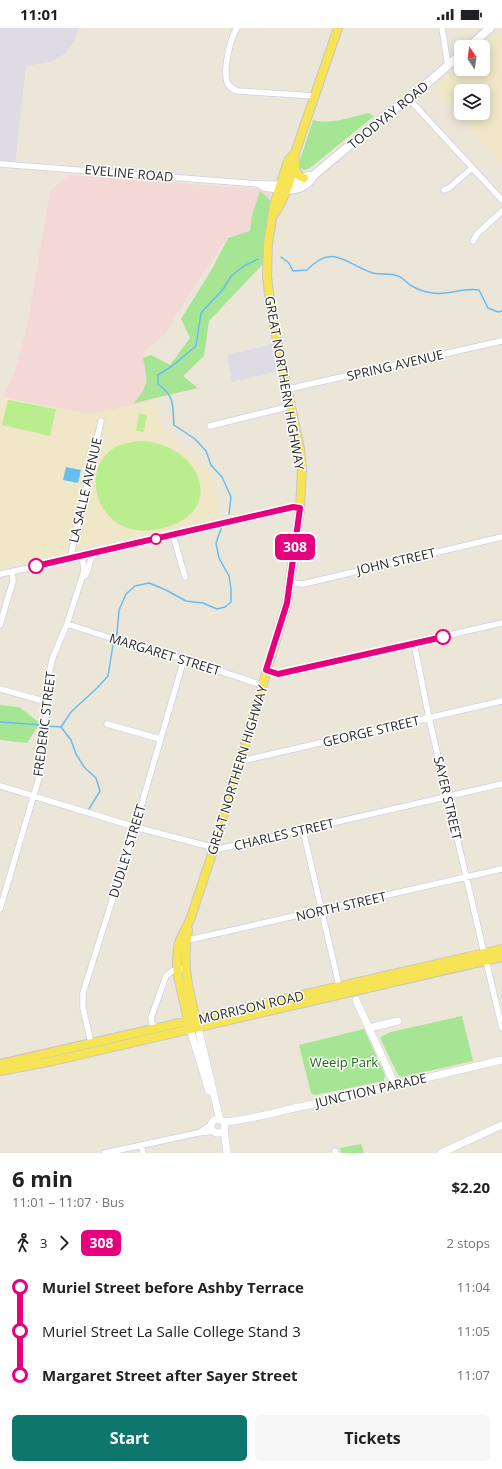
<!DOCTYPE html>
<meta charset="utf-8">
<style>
body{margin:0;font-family:"Open Sans",sans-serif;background:#f6f6f6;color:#202124;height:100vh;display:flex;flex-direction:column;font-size:15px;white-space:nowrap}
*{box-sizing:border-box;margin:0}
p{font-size:13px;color:#757577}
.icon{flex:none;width:22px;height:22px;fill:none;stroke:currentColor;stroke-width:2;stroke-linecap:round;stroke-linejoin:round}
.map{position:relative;height:1125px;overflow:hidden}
.panel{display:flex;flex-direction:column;background:#fff;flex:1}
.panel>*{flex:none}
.badge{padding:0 8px;border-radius:6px;font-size:14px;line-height:26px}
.needle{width:26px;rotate:347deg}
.fabs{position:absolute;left:454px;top:12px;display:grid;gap:8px}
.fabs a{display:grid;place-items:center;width:36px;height:36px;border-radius:6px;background:#fff;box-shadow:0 2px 10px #0003;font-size:20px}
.map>.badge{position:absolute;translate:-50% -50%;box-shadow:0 0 0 2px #fff}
.legs{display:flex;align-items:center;gap:6px;height:44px;padding:0 12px;font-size:13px}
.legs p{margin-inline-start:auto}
.headline{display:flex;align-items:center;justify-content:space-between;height:68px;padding:0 12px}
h1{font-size:22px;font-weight:700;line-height:30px}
.action{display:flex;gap:8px;margin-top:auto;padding:8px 12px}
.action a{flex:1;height:46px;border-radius:6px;background:#0f766e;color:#fff;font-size:16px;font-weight:700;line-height:46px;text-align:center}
.action a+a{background:#f6f6f6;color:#202124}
ul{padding:0 12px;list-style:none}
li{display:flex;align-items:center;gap:14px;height:44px;font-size:15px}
li i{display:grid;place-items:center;width:6px;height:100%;margin:0 5px;background:currentColor}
li i::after{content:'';width:10px;height:10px;margin:-5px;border:3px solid;border-radius:50%;background:#fff}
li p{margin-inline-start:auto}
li:first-child i{background:linear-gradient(#0000 50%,currentColor 0)}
li:last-child i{background:linear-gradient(currentColor 50%,#0000 0)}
.status{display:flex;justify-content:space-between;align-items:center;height:28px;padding:0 20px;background:#fff;direction:ltr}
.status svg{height:11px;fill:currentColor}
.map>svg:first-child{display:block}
.industrial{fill:#dedbe4}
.education{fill:#efe7c8;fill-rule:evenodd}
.medical{fill:#f3d8d6}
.green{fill:#a5e593}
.pitch{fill:#b9ed8e}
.water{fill:#67bdf3}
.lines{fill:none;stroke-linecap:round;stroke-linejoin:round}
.stream{stroke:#67bdf3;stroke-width:1.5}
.minor-casing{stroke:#cfd0e3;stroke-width:7}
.tertiary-casing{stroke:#cfd0e3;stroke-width:8}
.secondary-casing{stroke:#cfd0e3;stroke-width:10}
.primary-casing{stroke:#c7c7c7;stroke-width:10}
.minor{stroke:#fff;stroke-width:5.5}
.tertiary{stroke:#fff;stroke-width:7}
.secondary{stroke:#fff;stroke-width:8}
.primary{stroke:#f6e454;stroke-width:8}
.line-1-casing{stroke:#fff;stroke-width:9}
.line-1{stroke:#e6007e;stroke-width:6}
.stop-1-dot{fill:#fff;stroke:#e6007e;stroke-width:2}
.labels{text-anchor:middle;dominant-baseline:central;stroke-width:3;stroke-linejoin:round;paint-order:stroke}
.street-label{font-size:13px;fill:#292929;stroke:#fff}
.park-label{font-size:13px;fill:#1e6816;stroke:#fff}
</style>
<div class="status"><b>11:01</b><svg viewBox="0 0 49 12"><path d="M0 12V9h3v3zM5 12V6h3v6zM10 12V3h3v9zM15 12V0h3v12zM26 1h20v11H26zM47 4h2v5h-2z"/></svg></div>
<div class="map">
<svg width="502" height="1125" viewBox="0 0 502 1125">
<rect width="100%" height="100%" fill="#ece6d9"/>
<path class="industrial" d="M0 0H79L74 13 66 25 54 33 26 38 15 136 0 134Z
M273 316 279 343 232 354 227 327Z"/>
<path class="education" d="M497 3 502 9V136L433 60 461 35V41H483V19H479ZM461 63H483V85H461Z
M3 369 89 386 153 373 158 379 160 395 168 406 214 448 220 489 0 539V377Z"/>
<path class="medical" d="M68 147 261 161 271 165 261 208H228L214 231 195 257 166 305 144 324 153 373 89 386 3 369 13 349 26 304 50 163Z"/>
<path class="green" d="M368 85 374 88 310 140 304 142 299 139V135L313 92C329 97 352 89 368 85Z
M260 163 272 174 262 237 209 293 204 328 183 348 198 360 134 375C149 356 148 354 143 330L151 327 170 337 190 310 181 291 212 241 228 210 250 203 252 187Z
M0 677 19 679 40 695 27 715 0 712Z
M462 988 473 1033 402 1049 398 1047 380 1010 382 1008 391 1004Z
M364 1001 385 1047 384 1053 315 1067 311 1065 299 1017Z
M361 1116 364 1125H341L340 1120Z"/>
<path class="pitch" d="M8 372 56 381 50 408 2 397Z
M139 385 147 387 144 404 136 403Z
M140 413C203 415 229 488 158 501 145 504 129 503 117 495 93 479 87 440 111 422 119 416 131 414 140 413Z"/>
<path class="water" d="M66 439 81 442 78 455 63 452Z"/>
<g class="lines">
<path class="stream" d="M281 229 289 235 293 243 307 242C334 214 346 237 373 245 381 247 391 245 398 248 402 249 406 254 410 257 415 260 422 263 427 264 445 269 462 259 479 262L488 280 498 284 502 283
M229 486 231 469 222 449 211 437 206 423 195 411 174 397C172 376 176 370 158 356V347L172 338 196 318 201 285 224 260 231 248 244 238 258 231
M0 694 43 697
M47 698 61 699
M61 699 71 684 97 660 108 648 113 617 117 605 119 582 126 566 135 558 149 555 166 562 186 573 203 575 217 581 225 579 231 574V561L229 548 219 530 216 515 222 498
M61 699 71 712 76 726 84 739 96 750 100 763 89 781"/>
<defs>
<path id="minor" d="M237 0C230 11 222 44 228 56 231 61 234 62 238 63L315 68
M442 0 448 37
M409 71 502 172
M0 136 258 156H280
M258 156 264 160 278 162
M444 162 449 160 472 140
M473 213 477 206 502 183
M288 361 502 313
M210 398 291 378
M173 507 185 549
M70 531 101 393
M0 546 81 529 286 480 293 479 300 481
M85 548 88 542 92 526
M290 555 303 556 502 509
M67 596 123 614 184 631 262 657
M0 597 13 553 12 544
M414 615 429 690 484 925
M266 642 278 646 502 595
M0 661 40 672H47
M107 696 160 711
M240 730 246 732 502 673
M0 758 135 799 219 821 502 756
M303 802 340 962
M0 881 41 743 42 735 50 641 53 629 67 596 84 543 83 534 81 529
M184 913 502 841
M486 933 502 1000
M158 1000 152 996 151 990 166 948 172 943 181 941
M91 1015 83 980V965L135 799 184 631
M200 1104 212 1096
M142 1117 143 1125
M335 1123 336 1125
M105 1125 198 1105 214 1103"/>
<path id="tertiary" d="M356 972 395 1057
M198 999 220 1092
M369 1000 398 993
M190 1001 209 1063
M211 1098a7 7 0 1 1 14 0a7 7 0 1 1-14 0Z
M224 1094C258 1091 291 1079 325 1074L502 1032
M224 1102 227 1125
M441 1125 502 1097"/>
<path id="secondary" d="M469 19 490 0
M283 156 295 154 308 148
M281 162C295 163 307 159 314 147L387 86 409 71 461 26"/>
<path id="primary" d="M295 136C295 142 297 148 304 150
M274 186C285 171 295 143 295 125
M188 902C182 937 188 961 197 995
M190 1001 178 948 177 934 178 920 180 912 190 892 214 820 287 575 300 481 302 441 300 421 271 284 267 248 268 216 274 177 288 133 295 125 338 0
M0 1036 502 921
M0 1043 53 1033 502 929"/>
</defs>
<use href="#minor" class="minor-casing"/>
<use href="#tertiary" class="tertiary-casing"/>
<use href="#secondary" class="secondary-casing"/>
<use href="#primary" class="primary-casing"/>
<use href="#minor" class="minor"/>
<use href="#tertiary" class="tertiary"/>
<use href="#secondary" class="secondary"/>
<use href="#primary" class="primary"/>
</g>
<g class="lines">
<defs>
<path id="line-1" d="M36 538 293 479 300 480 287 575 266 642 278 646 443 609"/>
</defs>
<use href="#line-1" class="line-1-casing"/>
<use href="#line-1" class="line-1"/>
</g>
<g class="stop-1-dot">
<circle cx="156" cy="511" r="5"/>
<circle cx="36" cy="538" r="7"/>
<circle cx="443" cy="609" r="7"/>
</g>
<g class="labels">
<g class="street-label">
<text transform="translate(388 87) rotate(-39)">TOODYAY ROAD</text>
<text transform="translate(129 145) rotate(5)">EVELINE ROAD</text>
<text transform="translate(395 337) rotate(-13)">SPRING AVENUE</text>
<text transform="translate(285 355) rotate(80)">GREAT NORTHERN HIGHWAY</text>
<text transform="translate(85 462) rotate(-77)">LA SALLE AVENUE</text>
<text transform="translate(396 533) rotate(-13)">JOHN STREET</text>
<text transform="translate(165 626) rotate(17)">MARGARET STREET</text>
<text transform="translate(44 696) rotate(-83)">FREDERIC STREET</text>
<text transform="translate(371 703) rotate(-13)">GEORGE STREET</text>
<text transform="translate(237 742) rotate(-73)">GREAT NORTHERN HIGHWAY</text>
<text transform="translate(448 770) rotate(77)">SAYER STREET</text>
<text transform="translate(284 806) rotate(-13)">CHARLES STREET</text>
<text transform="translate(127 823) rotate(-73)">DUDLEY STREET</text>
<text transform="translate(341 878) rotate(-13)">NORTH STREET</text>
<text transform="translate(251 979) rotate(-13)">MORRISON ROAD</text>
<text transform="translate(371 1062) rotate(-13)">JUNCTION PARADE</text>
</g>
<g class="park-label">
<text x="344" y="1034">Weeip Park</text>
</g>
</g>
</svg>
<div class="fabs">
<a><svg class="needle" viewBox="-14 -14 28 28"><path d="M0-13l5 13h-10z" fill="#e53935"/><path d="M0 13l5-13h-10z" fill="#757577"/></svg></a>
<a><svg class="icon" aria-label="layers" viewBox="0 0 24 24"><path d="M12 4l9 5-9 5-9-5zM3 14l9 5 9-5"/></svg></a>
</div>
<b class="badge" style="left:295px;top:519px;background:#e6007e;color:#fff">308</b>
</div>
<section class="panel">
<div class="headline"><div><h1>6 min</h1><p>11:01 – 11:07 · Bus</p></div><b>$2.20</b></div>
<div class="legs"><svg class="icon" aria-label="walk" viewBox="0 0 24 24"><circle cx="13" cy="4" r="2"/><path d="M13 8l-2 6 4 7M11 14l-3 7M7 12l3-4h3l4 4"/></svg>3<svg class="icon" aria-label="forward" viewBox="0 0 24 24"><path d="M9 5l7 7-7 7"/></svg><b class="badge" style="background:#e6007e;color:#fff">308</b><p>2 stops</p></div>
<ul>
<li><i style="color:#e6007e"></i><b>Muriel Street before Ashby Terrace</b><p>11:04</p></li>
<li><i style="color:#e6007e"></i><span>Muriel Street La Salle College Stand 3</span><p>11:05</p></li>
<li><i style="color:#e6007e"></i><b>Margaret Street after Sayer Street</b><p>11:07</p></li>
</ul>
<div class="action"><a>Start</a><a>Tickets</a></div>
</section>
